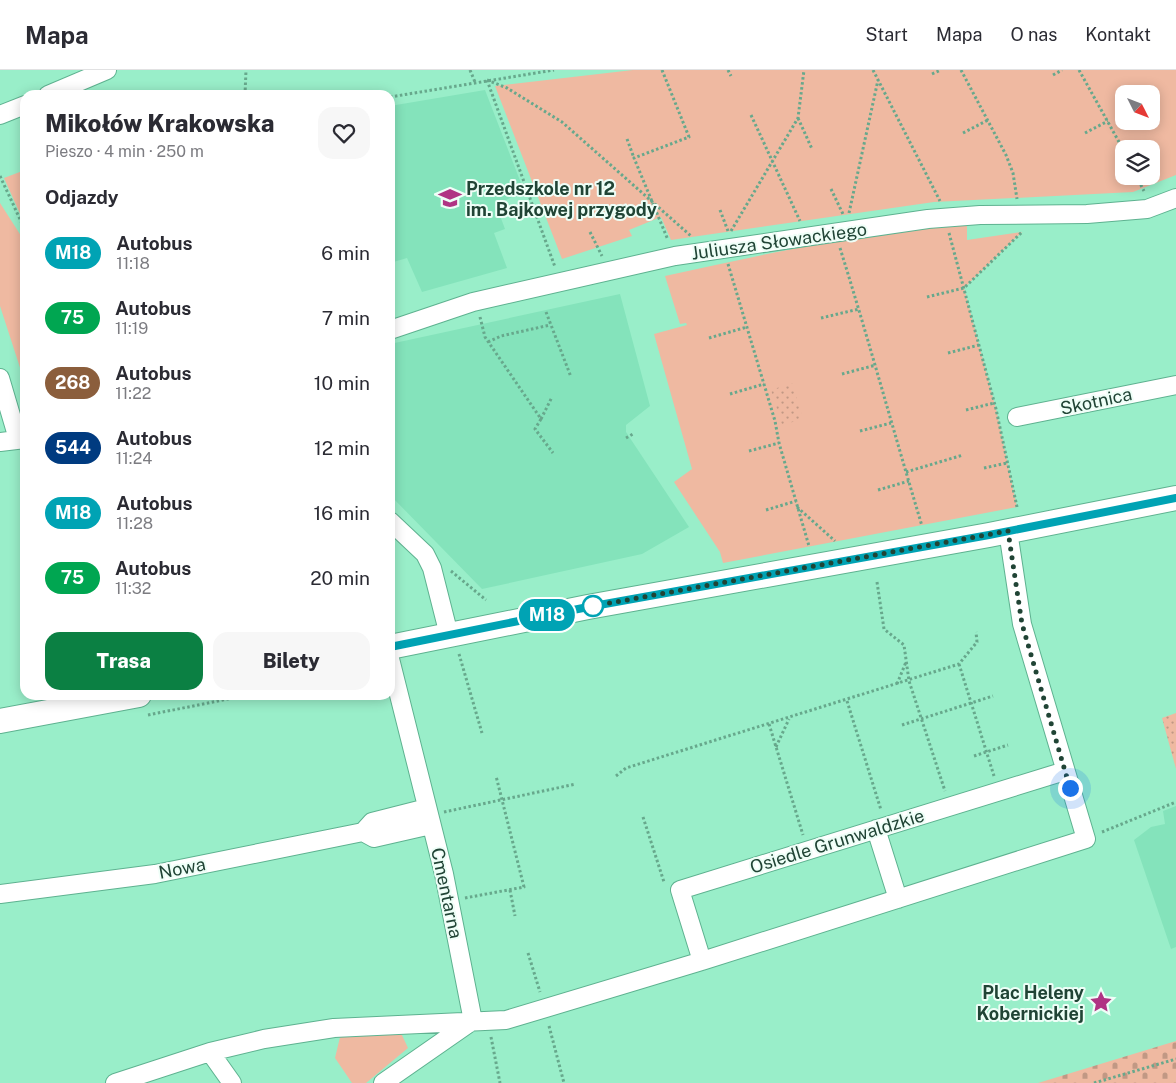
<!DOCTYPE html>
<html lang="pl">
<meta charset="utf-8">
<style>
body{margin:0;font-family:"Public Sans",sans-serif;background:#f7f7f7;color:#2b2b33;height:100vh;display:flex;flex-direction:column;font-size:19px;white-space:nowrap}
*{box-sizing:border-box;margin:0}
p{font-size:16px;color:#7c7c81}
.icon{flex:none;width:28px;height:28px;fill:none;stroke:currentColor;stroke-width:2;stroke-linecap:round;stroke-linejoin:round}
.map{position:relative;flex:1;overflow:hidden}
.side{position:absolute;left:20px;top:20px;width:375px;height:610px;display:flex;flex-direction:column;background:#fff;border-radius:15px;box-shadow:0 2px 12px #0003}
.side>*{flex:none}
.badge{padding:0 10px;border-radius:16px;font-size:18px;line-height:32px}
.needle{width:32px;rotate:132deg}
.tools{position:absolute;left:1115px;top:15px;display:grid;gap:10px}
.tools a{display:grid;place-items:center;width:45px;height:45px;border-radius:10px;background:#fff;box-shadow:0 2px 12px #0003;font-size:25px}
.you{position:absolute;width:25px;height:25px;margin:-12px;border:4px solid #fff;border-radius:50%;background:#1a73e8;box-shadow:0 0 0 8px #1a73e833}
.map>.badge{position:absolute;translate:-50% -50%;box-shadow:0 0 0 2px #fff}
h2{padding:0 25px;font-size:19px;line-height:45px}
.round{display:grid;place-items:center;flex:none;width:52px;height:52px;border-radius:15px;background:#f7f7f7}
.summary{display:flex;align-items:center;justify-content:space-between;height:85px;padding:0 25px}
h1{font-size:24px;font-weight:800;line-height:38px}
.primary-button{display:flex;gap:10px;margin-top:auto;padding:10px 25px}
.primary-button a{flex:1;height:58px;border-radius:15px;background:#0b8043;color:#fff;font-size:20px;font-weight:800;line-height:58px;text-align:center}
.primary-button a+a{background:#f7f7f7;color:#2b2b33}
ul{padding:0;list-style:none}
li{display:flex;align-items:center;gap:15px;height:65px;padding:0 25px}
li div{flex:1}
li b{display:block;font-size:19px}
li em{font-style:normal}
li .badge{min-width:55px;font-weight:700;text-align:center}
header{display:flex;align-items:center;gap:30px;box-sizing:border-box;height:70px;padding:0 25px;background:#fff;border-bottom:1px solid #e1e1e2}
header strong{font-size:24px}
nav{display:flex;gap:28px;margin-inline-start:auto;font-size:18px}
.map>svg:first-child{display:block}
.built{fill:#84e3bb}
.grass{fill:#efb9a1;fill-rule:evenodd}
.cemetery{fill:url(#cemetery-stones)}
.park{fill:url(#park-dots)}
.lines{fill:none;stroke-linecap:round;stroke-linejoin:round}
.street-casing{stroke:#5eb290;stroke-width:20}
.secondary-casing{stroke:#5eb290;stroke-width:26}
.path{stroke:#67a88c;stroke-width:3;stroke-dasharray:2.5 2.5;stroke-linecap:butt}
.street{stroke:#fff;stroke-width:18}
.secondary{stroke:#fff;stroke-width:24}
.line-casing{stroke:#fff;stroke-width:11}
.line{stroke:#00a3b4;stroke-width:8}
.walk{stroke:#204435;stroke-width:5;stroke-dasharray:0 9}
.stop-dot{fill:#fff;stroke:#00a3b4;stroke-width:2.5}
.labels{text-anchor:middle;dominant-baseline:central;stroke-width:4;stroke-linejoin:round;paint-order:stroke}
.poi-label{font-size:18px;font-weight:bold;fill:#204435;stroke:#eefef7;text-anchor:start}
.street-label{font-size:18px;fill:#204435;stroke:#eefef7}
</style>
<header>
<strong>Mapa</strong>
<nav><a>Start</a><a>Mapa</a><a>O nas</a><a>Kontakt</a></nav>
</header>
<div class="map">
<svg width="1176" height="1013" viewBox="0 0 1176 1013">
<defs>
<pattern id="cemetery-stones" width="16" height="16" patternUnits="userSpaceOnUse" patternTransform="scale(1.25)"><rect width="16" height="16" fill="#efb9a1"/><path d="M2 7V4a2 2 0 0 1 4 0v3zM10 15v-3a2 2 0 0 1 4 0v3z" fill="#c19884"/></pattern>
<pattern id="park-dots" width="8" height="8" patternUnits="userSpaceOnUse" patternTransform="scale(1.25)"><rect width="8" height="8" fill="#efb9a1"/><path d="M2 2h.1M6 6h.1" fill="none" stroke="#c19884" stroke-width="1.8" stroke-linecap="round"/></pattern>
</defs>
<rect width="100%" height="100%" fill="#99eec9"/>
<path class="built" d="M485 20 524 121 496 135 505 159 494 163 507 198 422 222 407 188 390 193V36Z
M620 224 650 336 626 355V362L689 457 642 484 482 519 390 425V274Z
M1176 736V877L1171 879 1134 770 1151 757 1165 754 1163 741Z"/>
<path class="grass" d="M633 0H1176V105L1133 122 934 132 671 170 661 147 629 160 632 166 562 189 495 16ZM1124 24H1151V51H1124ZM1124 79H1151V106H1124Z
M25 100V155L4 108Z
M0 133 25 172V313L0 236Z
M967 154V170L1022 162 964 218 996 339 1017 437 723 493 720 482 674 412 692 399 654 264 687 255 686 253 680 254 665 206C764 184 865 162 967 154Z
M341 963H401L408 978 366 1013H352L335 988Z"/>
<path class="cemetery" d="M1176 971V1013H1038Z"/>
<path class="park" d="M792 313 803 349 782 355 771 320Z
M1176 643V699L1162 648Z"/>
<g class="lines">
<defs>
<path id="street" d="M48 25 107 0
M0 45 25 35
M390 260 473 232 675 186 928 149 980 145 1087 144 1147 139 1176 128
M0 308 18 369
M1017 347 1176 315
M0 372 25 369
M390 451 425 484 432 498 449 565
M390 589 444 804 473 951
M876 759 898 829
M363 762 374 768 431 755
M0 824 155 804 363 762 372 752 427 738
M702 891 680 820 1065 701
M210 982 232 1013
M115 1013 210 982 264 969 334 958 506 950 702 891 1086 769 1022 554 1008 461
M383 1013 472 951"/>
<path id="secondary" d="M390 577 588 537 989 465 1176 428
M0 651 139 625"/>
</defs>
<use href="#street" class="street-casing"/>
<use href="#secondary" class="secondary-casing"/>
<path class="path" d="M470 0 475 12
M662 0 689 67 634 88 668 170
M728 0 731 6
M873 0 940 131
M961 0 1006 85 1013 103 1017 129
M1079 0 1124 81
M932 4 941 0
M1053 5 1062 0
M487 10 507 18 562 52 691 166
M487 10 555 197
M245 25 246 0
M390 27 554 0
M751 45 800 151
M798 48 812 79
M963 63 988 50
M1085 63 1108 51
M627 69 634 88
M0 106 25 160
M1136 106 1144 121
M831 119 843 144
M720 140 728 161
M849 143 878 10
M731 161 798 48 804 0
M590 162 602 186
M949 163 996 339 1017 437
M840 178C869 271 894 363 922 456
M728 194 775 351 779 373 809 476
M927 227 964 218 1022 162
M546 242 571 307
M480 247 485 267 541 349 535 359 553 383
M821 248 859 239
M709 268 747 257
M488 272 501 266 550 255
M948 283 979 275
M842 304 876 295
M730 324 764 314
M966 340 994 333
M541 349 552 327
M860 361 891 353
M626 368 633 364
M749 381 779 373
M984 398 1007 393
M906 402 963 385
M878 420 909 411
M797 437 835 471
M766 440 796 431
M451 501 486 530
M877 512 884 559 904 575 909 611 945 721
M459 584 482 663
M959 594 994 706
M897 614 906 592
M847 631 881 740
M148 645 248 625
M769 654 803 765
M902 655 993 626
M776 677 789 649
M974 686 1008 675
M616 706 626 698 959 594 977 572 976 562
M444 742 576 714
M643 747 664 812
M1102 762 1176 732
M510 820 515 846
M465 828 524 817 496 706
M528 883 540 922
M549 956 564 1013
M491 967 500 1013
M1094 1013 1176 989"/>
<use href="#street" class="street"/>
<use href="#secondary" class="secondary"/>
</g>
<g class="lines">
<defs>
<path id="line" d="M390 577 588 537 989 465 1176 428"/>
</defs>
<use href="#line" class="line-casing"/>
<use href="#line" class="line"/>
<path class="walk" d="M593 536 588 537 1008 461 1022 554 1070 718"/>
</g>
<defs>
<symbol id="school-bare" viewBox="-9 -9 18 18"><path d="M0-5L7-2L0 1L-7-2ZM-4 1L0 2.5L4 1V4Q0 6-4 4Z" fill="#b03484" stroke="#eefef7" stroke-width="2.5" paint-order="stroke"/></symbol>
<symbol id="sight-bare" viewBox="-9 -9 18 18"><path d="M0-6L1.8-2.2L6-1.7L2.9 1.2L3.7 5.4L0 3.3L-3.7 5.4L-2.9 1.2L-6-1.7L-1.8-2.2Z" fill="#b03484" stroke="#eefef7" stroke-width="2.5" paint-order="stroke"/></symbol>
</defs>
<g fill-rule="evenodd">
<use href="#school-bare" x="434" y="112" width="32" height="32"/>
<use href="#sight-bare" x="1085" y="916" width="32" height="32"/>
</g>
<circle class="stop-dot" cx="593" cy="536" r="10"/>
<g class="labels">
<g class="poi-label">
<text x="466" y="118">Przedszkole nr 12<tspan x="466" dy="21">im. Bajkowej przygody</tspan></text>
<text x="1084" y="922" text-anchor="end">Plac Heleny<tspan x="1084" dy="21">Kobernickiej</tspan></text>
</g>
<g class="street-label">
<text transform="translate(779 171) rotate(-8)">Juliusza Słowackiego</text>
<text transform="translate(1096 331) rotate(-12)">Skotnica</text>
<text transform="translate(837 771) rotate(-17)">Osiedle Grunwaldzkie</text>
<text transform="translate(182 798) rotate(-11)">Nowa</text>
<text transform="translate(447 823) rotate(78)">Cmentarna</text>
</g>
</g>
</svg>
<div class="tools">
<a><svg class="needle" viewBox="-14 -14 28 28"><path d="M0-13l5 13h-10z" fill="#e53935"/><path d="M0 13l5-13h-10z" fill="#7c7c81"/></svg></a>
<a><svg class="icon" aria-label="layers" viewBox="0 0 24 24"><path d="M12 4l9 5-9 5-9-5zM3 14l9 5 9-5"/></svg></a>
</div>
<div class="you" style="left:1070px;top:718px"></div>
<b class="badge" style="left:547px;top:545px;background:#00a3b4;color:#fff">M18</b>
<section class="side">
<div class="summary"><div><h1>Mikołów Krakowska</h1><p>Pieszo · 4 min · 250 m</p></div><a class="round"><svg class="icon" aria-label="heart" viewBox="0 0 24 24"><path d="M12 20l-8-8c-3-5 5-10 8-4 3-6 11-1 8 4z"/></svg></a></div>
<h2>Odjazdy</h2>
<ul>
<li><span class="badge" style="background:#00a3b4;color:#fff">M18</span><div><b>Autobus</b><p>11:18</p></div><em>6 min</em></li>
<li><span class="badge" style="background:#00a651;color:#fff">75</span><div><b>Autobus</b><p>11:19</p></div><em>7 min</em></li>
<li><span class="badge" style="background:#8b5e3c;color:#fff">268</span><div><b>Autobus</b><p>11:22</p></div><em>10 min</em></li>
<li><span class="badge" style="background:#003b80;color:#fff">544</span><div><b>Autobus</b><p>11:24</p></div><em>12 min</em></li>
<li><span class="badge" style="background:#00a3b4;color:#fff">M18</span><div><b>Autobus</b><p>11:28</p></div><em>16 min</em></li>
<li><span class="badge" style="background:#00a651;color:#fff">75</span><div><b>Autobus</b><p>11:32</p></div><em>20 min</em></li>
</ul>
<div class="primary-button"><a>Trasa</a><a>Bilety</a></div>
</section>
</div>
